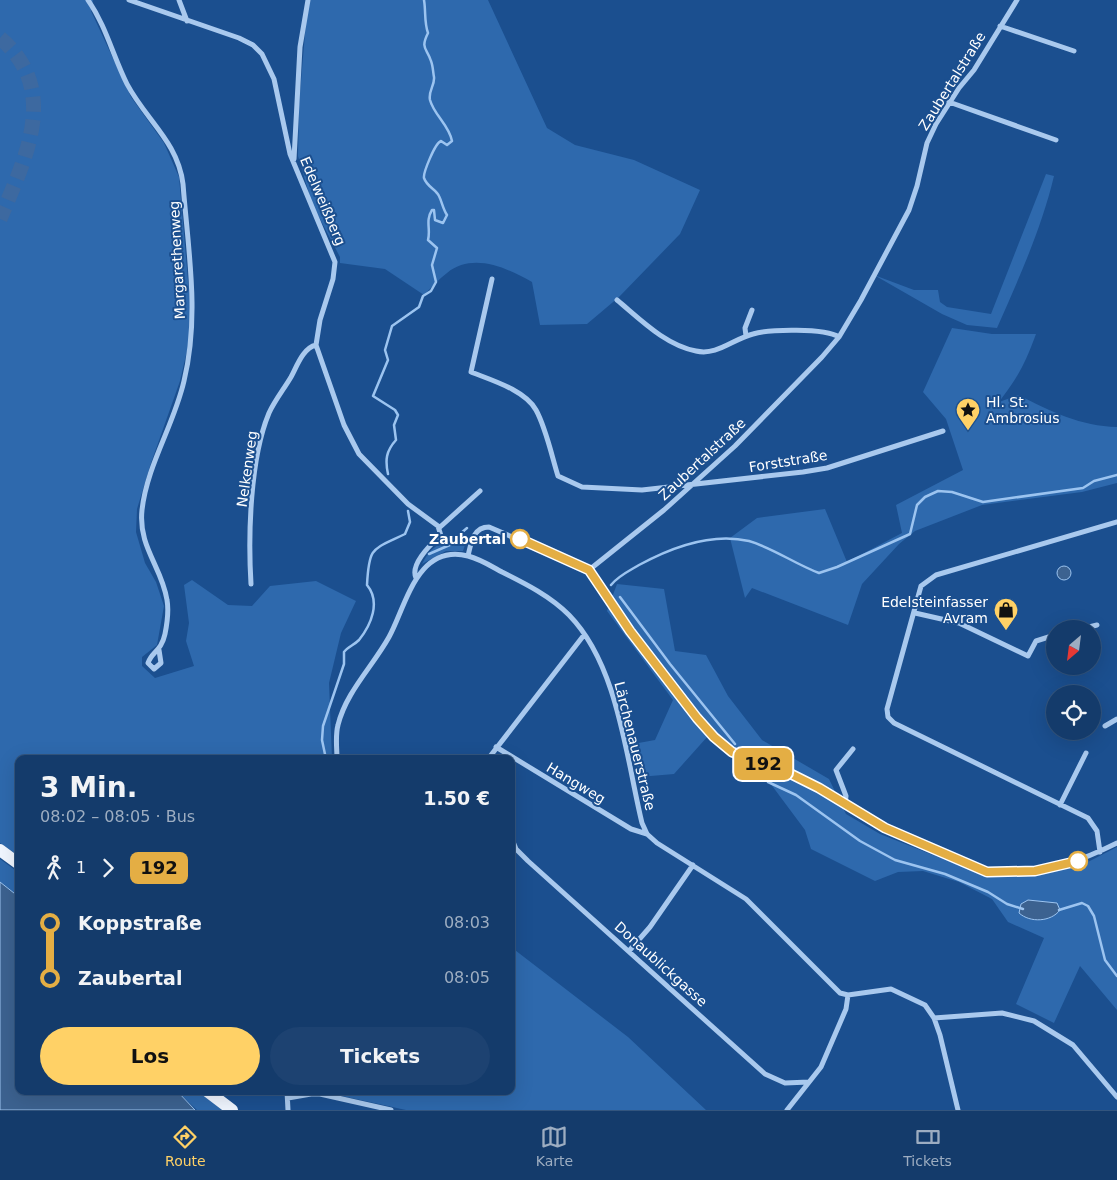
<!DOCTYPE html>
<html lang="de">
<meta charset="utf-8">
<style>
body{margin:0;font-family:"DejaVu Sans",sans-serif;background:#1d4271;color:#f1f3f6;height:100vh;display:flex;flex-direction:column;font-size:19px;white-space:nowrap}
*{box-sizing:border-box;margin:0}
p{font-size:16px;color:#9dadc1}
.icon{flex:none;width:28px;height:28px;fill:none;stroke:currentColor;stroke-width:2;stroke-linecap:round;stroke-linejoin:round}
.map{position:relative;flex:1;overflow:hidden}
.side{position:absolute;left:15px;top:755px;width:500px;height:340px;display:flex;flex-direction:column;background:#143b6b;border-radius:10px;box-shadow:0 5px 20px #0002,0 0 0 1px #33557e}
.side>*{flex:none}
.badge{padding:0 10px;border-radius:8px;font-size:18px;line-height:32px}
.needle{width:32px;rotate:208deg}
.controls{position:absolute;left:1046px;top:620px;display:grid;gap:10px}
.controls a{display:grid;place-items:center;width:55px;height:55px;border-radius:50%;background:#143b6b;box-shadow:0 5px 20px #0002,0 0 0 1px #33557e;font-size:25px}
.map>.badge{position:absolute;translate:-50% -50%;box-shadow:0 0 0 2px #fff}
.legs{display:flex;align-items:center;gap:8px;height:55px;padding:0 25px;font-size:16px}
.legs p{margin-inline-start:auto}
.headline{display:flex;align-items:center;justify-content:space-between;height:85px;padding:0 25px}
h1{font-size:28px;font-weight:700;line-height:38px}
.button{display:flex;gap:10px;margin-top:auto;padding:10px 25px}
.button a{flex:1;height:58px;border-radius:30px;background:#ffd166;color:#111;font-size:20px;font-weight:700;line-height:58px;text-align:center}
.button a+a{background:#1d4271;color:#f1f3f6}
ul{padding:0 25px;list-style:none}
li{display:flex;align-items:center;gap:18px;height:55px;font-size:19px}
li i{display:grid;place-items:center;width:8px;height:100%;margin:0 6px;background:currentColor}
li i::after{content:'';width:12px;height:12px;margin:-6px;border:4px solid;border-radius:50%;background:#143b6b}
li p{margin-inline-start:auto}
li:first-child i{background:linear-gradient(#0000 50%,currentColor 0)}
li:last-child i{background:linear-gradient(currentColor 50%,#0000 0)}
.dock{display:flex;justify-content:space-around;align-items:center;height:70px;border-top:1px solid #33557e;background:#143b6b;font-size:14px;color:#9dadc1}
.dock a{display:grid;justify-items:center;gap:2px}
.dock .active{color:#ffd166}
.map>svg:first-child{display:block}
.green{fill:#2e69ad}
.water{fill:#3c6290;stroke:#9cc4f0}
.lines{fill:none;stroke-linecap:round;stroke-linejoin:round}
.stream{stroke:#9cc4f0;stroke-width:2.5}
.highway-tunnel{stroke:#3d69a0;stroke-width:15;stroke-dasharray:15 8;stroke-linecap:butt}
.street{stroke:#a9c9ee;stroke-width:5}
.primary{stroke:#f0f6ff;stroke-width:12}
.line-1-casing{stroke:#fff;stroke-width:11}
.line-1{stroke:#e4ae44;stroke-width:8}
.stop-1-dot{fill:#fff;stroke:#e4ae44;stroke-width:2.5}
.labels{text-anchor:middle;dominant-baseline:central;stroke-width:4;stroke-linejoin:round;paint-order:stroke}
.street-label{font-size:14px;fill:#fff;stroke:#1b4f8f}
.poi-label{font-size:14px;fill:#fff;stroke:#1b4f8f;text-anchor:start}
.stop-label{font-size:14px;font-weight:bold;fill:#fff;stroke:#1b4f8f;text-anchor:end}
</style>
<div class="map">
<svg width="1117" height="1110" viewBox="0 0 1117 1110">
<rect width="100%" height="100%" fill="#1b4f8f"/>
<path class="green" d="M0 0H93L91 11 131 97 164 143 179 177 190 303 189 342 180 381 151 463 137 509 136 532 145 563 156 582 164 606 157 645 142 657V666L155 678 194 666 186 641 189 623 184 585 192 580 228 605 252 606 270 586 316 581 356 601 341 633 329 683 332 759H19V856L0 843Z
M310 0H488L547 128 575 145 634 160 700 190 680 234 619 297 587 324 540 325 532 282C507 268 473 252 447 273 439 279 432 287 424 295L385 269 340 263V257L312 204 298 156 299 105 306 22Z
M1046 174 1054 176C1041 230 1019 278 997 328L967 325 942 314 874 275 914 290H938L940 302 947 307 991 314Z
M952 328 992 334H1036C1025 364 1018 377 999 402L1019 395C1051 412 1081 426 1117 427V483L1082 492 982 505 915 531 899 544 862 584 848 625 752 588 745 598 730 538 757 518 825 509 847 562 902 533 896 505 963 470 946 419 923 392Z
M467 539 463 551H446L422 564C434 541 443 543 467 539Z
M617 584 664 589 675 651 706 655 728 696 762 740 829 779 846 814 880 834 986 876 1052 872 1086 863 1117 847V1010L1080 966 1054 1023 1016 1004 1044 938 1008 922 992 899 959 882 923 871 898 872 875 881 811 849 805 830 750 756 730 744 708 736 674 774 639 777 633 744 655 740 673 700 607 611Z
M0 859 19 873V897L0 882Z
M511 947 628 1037 706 1110H406L319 1091H511Z
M177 1091H199L222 1110H197Z"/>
<path class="water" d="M1057 573a7 7 0 1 1 14 0a7 7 0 1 1-14 0Z
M0 882 19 897V1091H177L195 1110H0Z
M1028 900 1057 903 1060 910C1051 922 1030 923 1019 913L1021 904Z"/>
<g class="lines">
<path class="stream" d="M388 474C385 460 386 451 396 440L394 425 398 415 395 410 373 396 388 360 385 350 392 326 419 307 423 296 431 291 436 282 432 265 437 248 428 240C431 229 425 221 432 210H434L435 220 443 223 447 215C443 209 442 202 439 196 436 189 427 187 424 178 423 173 435 143 441 141L447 145 452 141C449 125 434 115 430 100 428 91 435 85 434 77 433 72 433 66 431 61 427 48 420 49 428 33 424 22 426 12 424 0
M460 534 467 528
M429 554 452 544
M611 585C618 576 629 571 639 565 672 547 711 532 749 541 773 548 795 564 819 573L837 567 910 534 917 505 925 497 938 491 952 492 983 502 1083 488 1094 481 1117 475
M620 597 670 664 735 744
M326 759 322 740 323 726 344 664V652C348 647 354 645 359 640 371 625 381 602 367 585 369 546 372 550 405 534L410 522 408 511
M768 782 796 795 860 841 895 860 945 874 988 892 1007 904 1023 909
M1059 910 1082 903 1088 906 1094 916 1105 960 1117 976"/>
<path class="highway-tunnel" d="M0 38C61 90 25 159 0 219"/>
<path class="street" d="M88 0C106 26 113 56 127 84 146 120 178 142 183 184 188 250 200 315 184 381 174 425 147 465 142 510 138 547 162 567 167 600 169 611 167 624 165 634 161 652 152 651 148 663L154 669 161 663 159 650
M129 0 239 38 253 45 262 54 274 79 290 154 335 262 333 279 320 320 316 345 344 425 359 454 408 504 438 526 441 536
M179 0 187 21
M1000 26 1074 51
M949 102 1056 140
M294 159 300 47 308 0
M492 279 471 372C491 380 525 390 536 410 546 428 552 457 558 476L582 487 642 490 803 472 827 468 943 431
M617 300C640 319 665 345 696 351 717 356 733 339 753 334 769 329 825 328 839 337
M746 336 745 328 752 310
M439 528 480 491
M468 556C471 543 473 527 489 527L589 570 630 631 697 718 725 748 741 756 799 778 885 828 983 870C993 874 1003 873 1014 873 1052 871 1083 860 1117 843
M589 570 664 510 735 446 822 357 839 337 861 300 909 210 917 186 927 143 936 124 959 88 974 70 1017 0
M416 578C410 565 429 546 438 538L472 539
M251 584C248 536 250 458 269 413 275 400 284 389 291 377 297 366 303 348 316 345
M915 613 959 623 1028 656 1036 641 1055 635
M1081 629 1097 625
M1105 726 1117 719
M496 747 631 829 647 834
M337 759C337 748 335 736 338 725 346 692 373 666 389 637 406 606 417 543 468 556 480 559 491 566 502 572 526 584 550 596 569 615 618 665 626 757 642 823L647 834 657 843 746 899 840 993 848 995 891 989 925 1005 934 1018 940 1035 958 1110
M488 759 584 635
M845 805 846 796 836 770 853 749
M1060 805 1086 753
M511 837 516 849 528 861 765 1074 785 1083 809 1082
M1100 852 1097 831 1088 818 894 723 888 717 887 709 921 586 936 575 1117 522
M629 951 650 927 693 865
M934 1018 1002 1013 1034 1021 1073 1045 1117 1097
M287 1091 288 1110
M288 1098 311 1094H320L391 1110
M787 1110 821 1067 846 1009 848 995"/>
<path class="primary" d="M0 850 19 864
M207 1091 232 1110"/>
</g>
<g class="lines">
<defs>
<path id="line-1" d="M520 539 589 570 630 631 697 718 714 737 732 752 787 772 819 788 885 828 987 872 1035 871 1078 861"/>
</defs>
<use href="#line-1" class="line-1-casing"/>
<use href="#line-1" class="line-1"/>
</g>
<defs>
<symbol id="sight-pin" viewBox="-11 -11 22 30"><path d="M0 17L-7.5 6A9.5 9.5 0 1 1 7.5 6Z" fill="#ffd166" stroke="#1b4f8f"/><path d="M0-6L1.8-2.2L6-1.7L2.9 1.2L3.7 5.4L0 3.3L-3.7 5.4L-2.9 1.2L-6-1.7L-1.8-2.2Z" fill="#111"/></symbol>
<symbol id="shop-pin" viewBox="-11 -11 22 30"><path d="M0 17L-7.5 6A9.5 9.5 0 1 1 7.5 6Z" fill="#ffd166" stroke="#1b4f8f"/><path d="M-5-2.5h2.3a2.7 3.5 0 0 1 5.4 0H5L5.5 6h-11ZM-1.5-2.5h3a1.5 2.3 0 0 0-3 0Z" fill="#111"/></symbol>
</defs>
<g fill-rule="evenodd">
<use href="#sight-pin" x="954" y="396" width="28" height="38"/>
<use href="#shop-pin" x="992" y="596" width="28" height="38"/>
</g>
<g class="stop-1-dot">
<circle cx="520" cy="539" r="9"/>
<circle cx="1078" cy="861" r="9"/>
</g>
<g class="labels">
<g class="street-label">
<text transform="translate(952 81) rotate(-58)">Zaubertalstraße</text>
<text transform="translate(323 201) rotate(67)">Edelweißberg</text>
<text transform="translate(177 260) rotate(-93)">Margarethenweg</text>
<text transform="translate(702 459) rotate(-43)">Zaubertalstraße</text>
<text transform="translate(788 461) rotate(-9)">Forststraße</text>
<text transform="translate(247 469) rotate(-82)">Nelkenweg</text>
<text transform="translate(635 746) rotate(76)">Lärchenauerstraße</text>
<text transform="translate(576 783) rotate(31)">Hangweg</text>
<text transform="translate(661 964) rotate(42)">Donaublickgasse</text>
</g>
<g class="poi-label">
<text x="986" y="402">Hl. St.<tspan x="986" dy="16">Ambrosius</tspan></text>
<text x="988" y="602" text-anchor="end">Edelsteinfasser<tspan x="988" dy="16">Avram</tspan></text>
</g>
<g class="stop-label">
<text x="506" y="539">Zaubertal</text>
</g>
</g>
</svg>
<div class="controls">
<a><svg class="needle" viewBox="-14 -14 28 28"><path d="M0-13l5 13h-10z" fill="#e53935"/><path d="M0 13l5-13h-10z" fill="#9dadc1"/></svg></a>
<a><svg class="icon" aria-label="locate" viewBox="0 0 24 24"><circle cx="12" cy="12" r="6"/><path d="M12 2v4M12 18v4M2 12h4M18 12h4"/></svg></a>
</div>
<b class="badge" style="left:763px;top:764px;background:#e4ae44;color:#111">192</b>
<section class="side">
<div class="headline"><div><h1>3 Min.</h1><p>08:02 – 08:05 · Bus</p></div><b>1.50 €</b></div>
<div class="legs"><svg class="icon" aria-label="walk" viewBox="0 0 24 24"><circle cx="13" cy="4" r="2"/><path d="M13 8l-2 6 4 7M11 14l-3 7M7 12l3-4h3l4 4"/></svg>1<svg class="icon" aria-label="forward" viewBox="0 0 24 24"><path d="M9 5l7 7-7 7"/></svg><b class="badge" style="background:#e4ae44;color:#111">192</b></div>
<ul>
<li><i style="color:#e4ae44"></i><b>Koppstraße</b><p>08:03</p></li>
<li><i style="color:#e4ae44"></i><b>Zaubertal</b><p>08:05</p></li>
</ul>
<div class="button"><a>Los</a><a>Tickets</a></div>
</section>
</div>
<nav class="dock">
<a class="active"><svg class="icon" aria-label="directions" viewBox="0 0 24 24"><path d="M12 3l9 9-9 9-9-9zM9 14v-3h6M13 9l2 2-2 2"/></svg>Route</a>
<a><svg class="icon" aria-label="map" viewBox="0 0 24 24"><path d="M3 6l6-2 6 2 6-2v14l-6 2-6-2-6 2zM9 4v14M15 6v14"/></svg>Karte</a>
<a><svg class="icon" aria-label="tickets" viewBox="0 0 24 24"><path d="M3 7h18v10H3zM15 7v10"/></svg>Tickets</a>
</nav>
